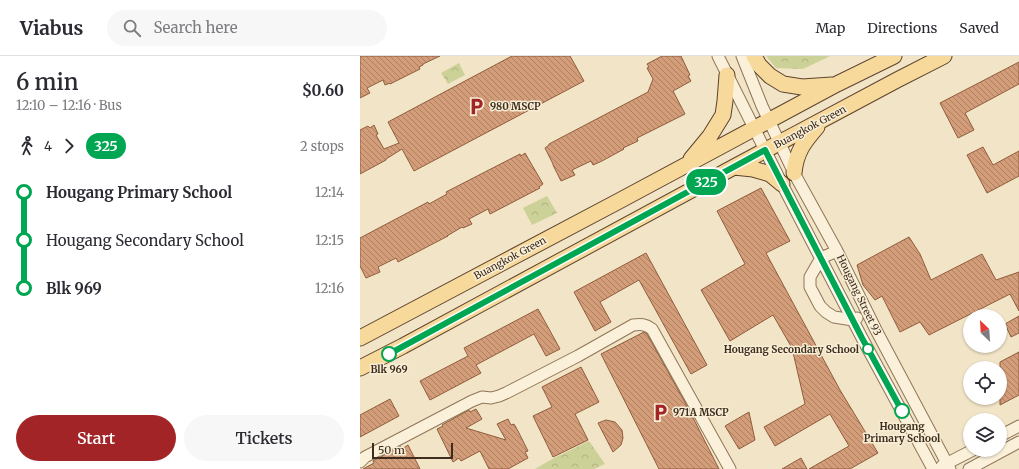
<!DOCTYPE html>
<meta charset="utf-8">
<style>
body{margin:0;font-family:Merriweather,serif;background:#f7f7f7;color:#2b2b33;height:100vh;display:flex;flex-direction:column;font-size:15px;white-space:nowrap}
*{box-sizing:border-box;margin:0}
p{font-size:13px;color:#7c7c81}
.icon{flex:none;width:22px;height:22px;fill:none;stroke:currentColor;stroke-width:2;stroke-linecap:round;stroke-linejoin:round}
.map{position:relative;flex:1;overflow:hidden}
.details{display:flex;flex-direction:column;background:#fff;width:360px}
.details>*{flex:none}
.badge{padding:0 8px;border-radius:13px;font-size:14px;line-height:26px}
.needle{width:26px;rotate:335deg}
.fabs{position:absolute;left:603px;top:253px;display:grid;gap:8px}
.fabs a{display:grid;place-items:center;width:44px;height:44px;border-radius:50%;background:#fff;box-shadow:0 1px 3px #0004;font-size:20px}
.scale{position:absolute;left:12px;bottom:10px;width:81px;box-sizing:border-box;padding-left:4px;border:2px solid #3e2d1e;border-top:0;font-size:11px;line-height:14px;white-space:nowrap;color:#3e2d1e;-webkit-text-stroke:3px #f8eed6;paint-order:stroke}
.map>.badge{position:absolute;translate:-50% -50%;box-shadow:0 0 0 2px #fff}
.legs{display:flex;align-items:center;gap:6px;height:44px;padding:0 16px;font-size:13px}
.legs p{margin-inline-start:auto}
.headline{display:flex;align-items:center;justify-content:space-between;height:68px;padding:0 16px}
h1{font-size:22px;font-weight:600;line-height:30px}
.cta{display:flex;gap:8px;margin-top:auto;padding:8px 16px}
.cta a{flex:1;height:46px;border-radius:24px;background:#a32427;color:#fff;font-size:16px;font-weight:600;line-height:46px;text-align:center}
.cta a+a{background:#f7f7f7;color:#2b2b33}
ul{padding:0 16px;list-style:none}
li{display:flex;align-items:center;gap:14px;height:48px;font-size:15px}
li i{display:grid;place-items:center;width:6px;height:100%;margin:0 5px;background:currentColor}
li i::after{content:'';width:10px;height:10px;margin:-5px;border:3px solid;border-radius:50%;background:#fff}
li p{margin-inline-start:auto}
li:first-child i{background:linear-gradient(#0000 50%,currentColor 0)}
li:last-child i{background:linear-gradient(currentColor 50%,#0000 0)}
header{display:flex;align-items:center;gap:24px;box-sizing:border-box;height:56px;padding:0 20px;background:#fff;border-bottom:1px solid #e1e1e2}
header strong{font-size:19px}
nav{display:flex;gap:22px;margin-inline-start:auto;font-size:14px}
.search{width:280px;height:36px;background:#f7f7f7;display:flex;align-items:center;gap:10px;box-sizing:border-box;padding:0 14px;border-radius:22px;color:#7c7c81;font-size:15px}
main{display:flex;flex:1;min-height:0}
.map>svg:first-child{display:block}
.forest{fill:url(#forest-crowns)}
.building{fill:url(#building-back-hatch);stroke:#905d3d}
.lines{fill:none;stroke-linecap:round;stroke-linejoin:round}
.minor-casing{stroke:#8f7559;stroke-width:13}
.major-casing{stroke:#5d432e;stroke-width:17}
.minor{stroke:#fbf1da;stroke-width:11}
.major{stroke:#f7d99c;stroke-width:15}
.line-1-casing{stroke:#fff;stroke-width:9}
.line-1{stroke:#00a651;stroke-width:6}
.stop-1-dot{fill:#fff;stroke:#00a651;stroke-width:2}
.labels{text-anchor:middle;dominant-baseline:central;stroke-width:3;stroke-linejoin:round;paint-order:stroke}
.poi-label{font-size:10px;font-weight:bold;fill:#3e2d1e;stroke:#f8eed6;text-anchor:start}
.street-label{font-size:10px;fill:#3e2d1e;stroke:#f8eed6}
.stop-label{font-size:10px;font-weight:bold;fill:#3e2d1e;stroke:#f8eed6}
</style>
<header>
<strong>Viabus</strong>
<div class="search"><svg class="icon" aria-label="search" viewBox="0 0 24 24"><circle cx="10" cy="10" r="6"/><path d="M15 15l6 6"/></svg>Search here</div>
<nav><a>Map</a><a>Directions</a><a>Saved</a></nav>
</header>
<main>
<section class="details">
<div class="headline"><div><h1>6 min</h1><p>12:10 – 12:16 · Bus</p></div><b>$0.60</b></div>
<div class="legs"><svg class="icon" aria-label="walk" viewBox="0 0 24 24"><circle cx="13" cy="4" r="2"/><path d="M13 8l-2 6 4 7M11 14l-3 7M7 12l3-4h3l4 4"/></svg>4<svg class="icon" aria-label="forward" viewBox="0 0 24 24"><path d="M9 5l7 7-7 7"/></svg><b class="badge" style="background:#00a651;color:#fff">325</b><p>2 stops</p></div>
<ul>
<li><i style="color:#00a651"></i><b>Hougang Primary School</b><p>12:14</p></li>
<li><i style="color:#00a651"></i><span>Hougang Secondary School</span><p>12:15</p></li>
<li><i style="color:#00a651"></i><b>Blk 969</b><p>12:16</p></li>
</ul>
<div class="cta"><a>Start</a><a>Tickets</a></div>
</section>
<div class="map">
<svg width="659" height="413" viewBox="0 0 659 413">
<defs>
<pattern id="forest-crowns" width="20" height="18" patternUnits="userSpaceOnUse"><rect width="20" height="18" fill="#ccd198"/><path d="M2 6a3 3 0 1 1 6 0M12 15a3 3 0 1 1 6 0" fill="none" stroke="#b0b483"/></pattern>
<pattern id="building-back-hatch" width="6" height="6" patternUnits="userSpaceOnUse"><rect width="6" height="6" fill="#d39d79"/><path d="M-1 5l2 2M0 0l6 6M5-1l2 2" fill="none" stroke="#ad8063"/></pattern>
</defs>
<rect width="100%" height="100%" fill="#f2e4c6"/>
<path class="forest" d="M406 0H470L443 13 416 12Z
M99 7 105 19 88 28 81 17Z
M187 140 197 157 172 169 163 152Z
M229 385 245 408 234 413H175L194 402Z"/>
<path class="building" d="M0 0H80L63 8V9L59 11 60 13 30 28V27L25 29 23 24 7 32 10 37 0 42Z
M152 0H210L224 25 54 115 42 93 26 103V104L0 118V74L8 70 10 72 14 69 18 78 16 79 24 93 39 87 28 66Z
M302 0H321L330 19 328 20 331 25 313 35 325 58 277 82 278 85 263 92 264 93 242 105 233 109 231 105 212 114 215 119 201 125 193 109V108L185 92 189 89V88L288 36 293 23 287 12 289 11 287 8Z
M659 6V28L605 57 614 74 598 82 580 47Z
M623 91 633 109 659 95V120L627 137 607 99Z
M165 97 183 128 179 131 180 132 130 158 128 153 109 163 112 168 103 172 102 171 87 180H88L38 206 36 202 18 211 20 216 6 222 0 210V182L68 146 69 148 87 138 86 136 160 98 161 100Z
M401 132 430 185 406 197 480 334 518 397 490 413H449L489 390 470 358 415 390 404 371 445 348 432 292 413 259 370 285 341 234 385 208 357 155Z
M549 181 560 198 571 224 622 198 636 224 659 216V255L650 238 569 279 560 266 540 276 522 240 515 244 503 229 497 209Z
M286 197 347 309 331 318 279 224 240 246 251 266 235 275 214 236Z
M178 253 200 293 186 300 174 278 116 309 121 317 70 344 60 325 108 300 104 292Z
M659 260V277L651 281 645 268Z
M284 276 287 278 327 350 359 413H299L241 298Z
M659 296V339L640 349V306Z
M221 311 239 346 215 358 228 384 193 401 173 360 192 351 182 331Z
M30 343 39 360 0 381V359Z
M116 353 122 363 106 372 146 384 137 368 148 363 151 369 154 368 158 375 168 395 165 396 168 402 148 413H129L120 395 101 405 99 402 93 406 77 373 83 370 82 369 109 354 110 356Z
M389 356 395 384 379 393 365 370Z
M246 364 255 366 262 374 263 382 261 389 253 396 238 367Z
M48 389 60 413H3L14 407 13 405 40 390 42 393Z
M441 402 447 413H422Z"/>
<g class="lines">
<defs>
<path id="minor" d="M358 0 422 128 502 282 573 413
M382 0 402 50 434 117 477 195 516 274 590 413
M477 195 461 202 450 221V231L460 250 466 256 474 261 493 264 497 262
M640 380 659 370
M0 406 5 401 112 345 122 341 131 342 139 340 146 337 218 300 273 269C281 268 285 268 292 273L370 413
M582 410 613 394
M609 413 659 386"/>
<path id="major" d="M394 0 399 9 410 20 423 28 442 31 472 29
M331 103 350 80 363 59 365 45 367 19
M374 111 393 113 410 118 422 128
M434 117C436 96 444 86 457 71
M0 282 259 145 477 28 534 0
M0 312 43 290 374 111 537 24 584 0"/>
</defs>
<use href="#minor" class="minor-casing"/>
<use href="#major" class="major-casing"/>
<use href="#minor" class="minor"/>
<use href="#major" class="major"/>
</g>
<g class="lines">
<defs>
<path id="line-1" d="M29 298 405 94 502 282 542 355"/>
</defs>
<use href="#line-1" class="line-1-casing"/>
<use href="#line-1" class="line-1"/>
</g>
<defs>
<symbol id="parking-bare" viewBox="-9 -9 18 18"><path d="M-3.5-5.5H1a3.5 3.5 0 0 1 0 7H-1V5.5H-3.5ZM-1-3.4V-.6H.8a1.4 1.4 0 0 0 0-2.8Z" fill="#a32427" stroke="#f8eed6" stroke-width="2.5" paint-order="stroke"/></symbol>
</defs>
<g fill-rule="evenodd">
<use href="#parking-bare" x="104" y="38" width="25" height="25"/>
<use href="#parking-bare" x="288" y="344" width="25" height="25"/>
</g>
<g class="stop-1-dot">
<circle cx="508" cy="293" r="5"/>
<circle cx="29" cy="298" r="7"/>
<circle cx="542" cy="355" r="7"/>
</g>
<g class="labels">
<g class="poi-label">
<text x="130" y="50">980 MSCP</text>
<text x="313" y="356">971A MSCP</text>
</g>
<g class="street-label">
<text transform="translate(450 71) rotate(-28)">Buangkok Green</text>
<text transform="translate(150 202) rotate(-28)">Buangkok Green</text>
<text transform="translate(499 239) rotate(64)">Hougang Street 93</text>
</g>
<g class="stop-label">
<text x="499" y="293" text-anchor="end">Hougang Secondary School</text>
<text x="29" y="313">Blk 969</text>
<text x="542" y="370">Hougang<tspan x="542" dy="12">Primary School</tspan></text>
</g>
</g>
</svg>
<div class="fabs">
<a><svg class="needle" viewBox="-14 -14 28 28"><path d="M0-13l5 13h-10z" fill="#e53935"/><path d="M0 13l5-13h-10z" fill="#7c7c81"/></svg></a>
<a><svg class="icon" aria-label="locate" viewBox="0 0 24 24"><circle cx="12" cy="12" r="6"/><path d="M12 2v4M12 18v4M2 12h4M18 12h4"/></svg></a>
<a><svg class="icon" aria-label="layers" viewBox="0 0 24 24"><path d="M12 4l9 5-9 5-9-5zM3 14l9 5 9-5"/></svg></a>
</div>
<div class="scale">50 m</div>
<b class="badge" style="left:346px;top:126px;background:#00a651;color:#fff">325</b>
</div>
</main>
